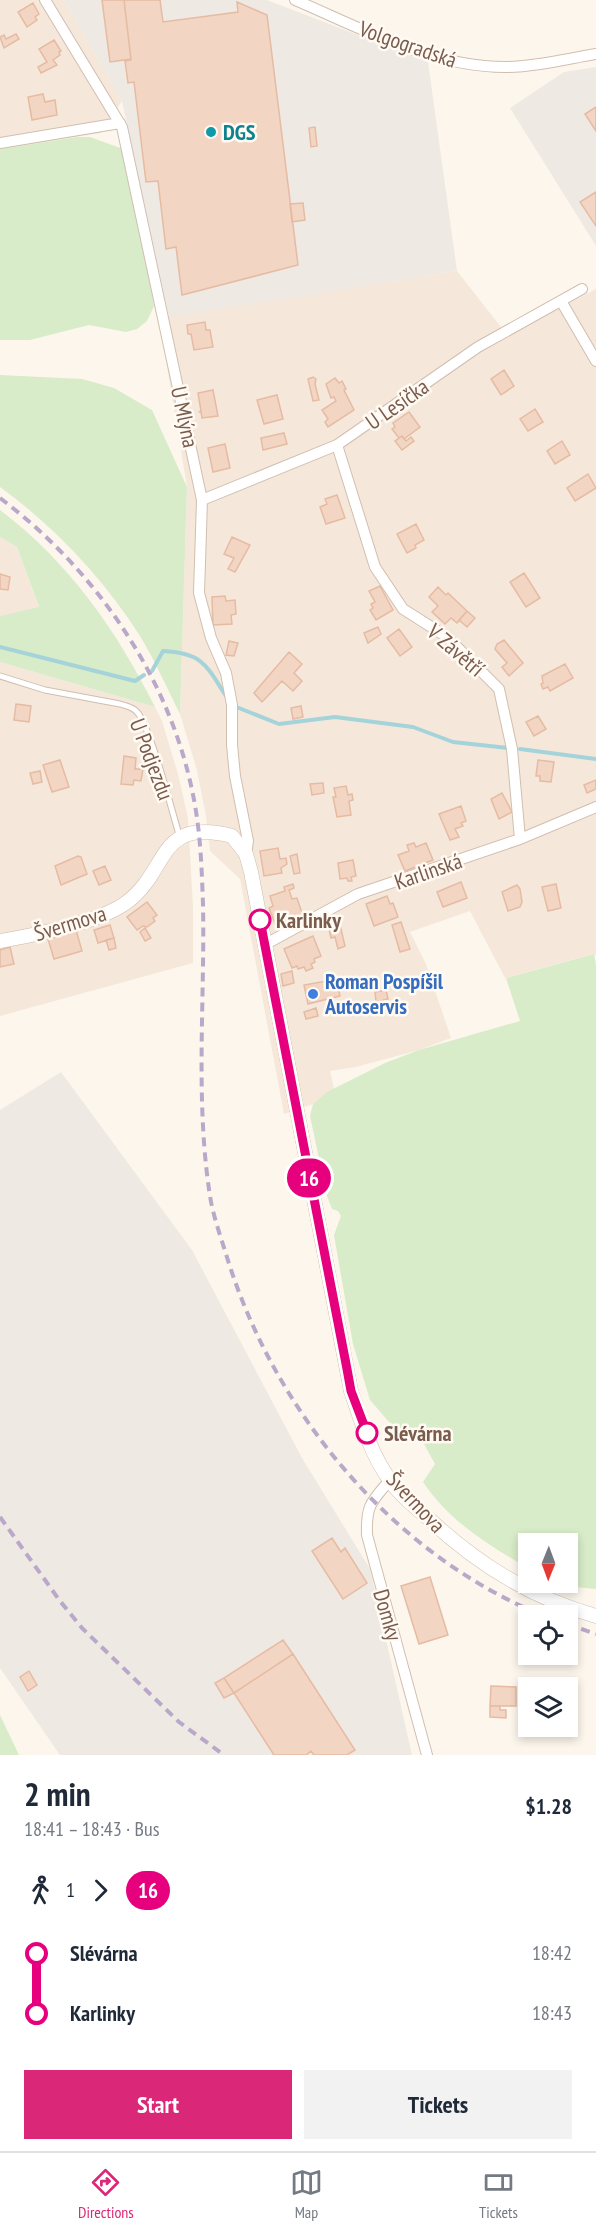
<!DOCTYPE html>
<meta charset="utf-8">
<style>
body{margin:0;font-family:"PT Sans Narrow",sans-serif;background:#f2f2f3;color:#1f2937;height:100vh;display:flex;flex-direction:column;font-size:22px;white-space:nowrap}
*{box-sizing:border-box;margin:0}
p{font-size:20px;color:#747a83}
.icon{flex:none;width:33px;height:33px;fill:none;stroke:currentColor;stroke-width:2;stroke-linecap:round;stroke-linejoin:round}
.map{position:relative;height:1755px;overflow:hidden}
.sheet{display:flex;flex-direction:column;background:#fff;flex:1}
.sheet>*{flex:none}
.badge{padding:0 12px;border-radius:20px;font-size:21px;line-height:39px}
.needle{width:39px;rotate:181deg}
.tools{position:absolute;left:518px;top:1533px;display:grid;gap:12px}
.tools a{display:grid;place-items:center;width:60px;height:60px;border-radius:0px;background:#fff;box-shadow:0 3px 9px #0003;font-size:30px}
.map>.badge{position:absolute;translate:-50% -50%;box-shadow:0 0 0 3px #fff}
.legs{display:flex;align-items:center;gap:9px;height:66px;padding:0 24px;font-size:20px}
.legs p{margin-inline-start:auto}
.head{display:flex;align-items:center;justify-content:space-between;height:102px;padding:0 24px}
h1{font-size:33px;font-weight:700;line-height:45px}
.button{display:flex;gap:12px;margin-top:auto;padding:12px 24px}
.button a{flex:1;height:69px;border-radius:0px;background:#db2777;color:#fff;font-size:24px;font-weight:700;line-height:69px;text-align:center}
.button a+a{background:#f2f2f3;color:#1f2937}
ul{padding:0 24px;list-style:none}
li{display:flex;align-items:center;gap:21px;height:60px;font-size:22px}
li i{display:grid;place-items:center;width:9px;height:100%;margin:0 8px;background:currentColor}
li i::after{content:'';width:15px;height:15px;margin:-8px;border:4px solid;border-radius:50%;background:#fff}
li p{margin-inline-start:auto}
li:first-child i{background:linear-gradient(#0000 50%,currentColor 0)}
li:last-child i{background:linear-gradient(currentColor 50%,#0000 0)}
.dock{display:flex;justify-content:space-around;align-items:center;height:84px;border-top:2px solid #e0e1e3;background:#fff;font-size:16px;color:#747a83}
.dock a{display:grid;justify-items:center;gap:3px}
.dock .current{color:#db2777}
.map>svg:first-child{display:block}
.residential{fill:#f5e8da}
.industrial{fill:#efe9e4}
.green{fill:#d8ecc9}
.lines{fill:none;stroke-linecap:round;stroke-linejoin:round}
.stream{stroke:#a5d3da;stroke-width:4}
.building{fill:#f3d5c3;stroke:#e6bba3;stroke-width:1.5}
.service-casing{stroke:#d1beb0;stroke-width:7}
.minor-casing{stroke:#d1beb0;stroke-width:12}
.tertiary-casing{stroke:#d1beb0;stroke-width:15}
.service{stroke:#fff;stroke-width:5}
.minor{stroke:#fff;stroke-width:10}
.tertiary{stroke:#fff;stroke-width:14}
.rail{stroke:#b9a8c9;stroke-width:4;stroke-dasharray:9 6;stroke-linecap:butt}
.line-1-casing{stroke:#fff;stroke-width:14}
.line-1{stroke:#e6007e;stroke-width:9}
.culture-dot{fill:#0f9aa8;stroke:#fffaf3;stroke-width:2}
.stop-1-dot{fill:#fff;stroke:#e6007e;stroke-width:3}
.shop-dot{fill:#3f7fe0;stroke:#fffaf3;stroke-width:2}
.labels{text-anchor:middle;dominant-baseline:central;stroke-width:5;stroke-linejoin:round;paint-order:stroke}
.street-label{font-size:22px;fill:#7a5c4d;stroke:#fffaf3}
.culture-label{font-size:22px;font-weight:bold;fill:#0d838f;stroke:#fffaf3;text-anchor:start}
.stop-label{font-size:22px;font-weight:bold;fill:#7a5c4d;stroke:#fffaf3;text-anchor:start}
.shop-label{font-size:22px;font-weight:bold;fill:#366cbe;stroke:#fffaf3;text-anchor:start}
</style>
<div class="map">
<svg width="596" height="1755" viewBox="0 0 596 1755">
<rect width="100%" height="100%" fill="#fdf6ec"/>
<path class="residential" d="M0 0H64L122 101 101 133 0 149Z
M457 271 508 336 596 289V956L593 954 505 978 470 911 410 932 426 964 451 1038 419 1050 356 1067 330 1071 334 1089 313 1104 284 1114 240 879 210 851 206 816 197 770 180 714 187 487 159 318Z
M0 537 17 547 39 608 0 616Z
M0 662 155 707 162 721 178 774 188 818 193 907V963L0 1016Z"/>
<path class="industrial" d="M64 0H267L428 62 457 271 169 317 122 101Z
M596 67V246L510 108 564 72Z
M61 1072 192 1250 302 1458 370 1569 412 1755H60L0 1668V1110Z"/>
<path class="green" d="M77 137H90L123 149 141 228 154 306 147 321 137 329 126 332 89 325 30 340H0V149Z
M0 375 82 379 114 388 152 410 187 487 180 714C167 688 155 661 140 636 103 578 55 527 0 487Z
M0 510C69 562 117 631 155 707L0 662V616L39 607 17 547 0 537Z
M594 954 596 965V1589L575 1587 563 1583 567 1582V1544H528V1568C488 1545 449 1521 423 1482L435 1464 418 1433 405 1431 389 1422 370 1400 353 1344 335 1241 334 1235 341 1216 338 1211 332 1209 327 1196 310 1116 313 1104 327 1092 385 1063 419 1050 520 1021 506 978Z
M0 1715 19 1755H0Z"/>
<g class="lines">
<path class="stream" d="M0 647 135 681 144 675
M152 671 163 651C203 653 206 665 226 696
M234 706 279 724 335 717 413 727 453 742 508 748
M520 749 596 759"/>
</g>
<path class="building" d="M102 0H124L131 59 110 62Z
M124 0H160L163 22 238 12 237 2 267 15 298 265 182 295 176 247 166 249 158 181 146 182 134 82 128 83 125 61 131 60Z
M33 3 39 14 35 17 37 20 27 27 18 12Z
M16 34 19 39 4 48 0 37 4 35 6 39Z
M54 40 61 51 59 52 60 55 53 60 57 65 41 73 38 67 47 62 39 49Z
M43 94 45 102 55 100 57 115 32 120 28 97Z
M596 107V131L585 114Z
M315 127 317 146 311 147 309 128Z
M596 192V226L580 202Z
M303 203 305 220 292 222 290 204Z
M205 322 206 330H210L213 347 194 350 191 334H188L187 325Z
M504 370 514 386 501 395 491 379Z
M313 377 316 379 315 384 319 400 313 401 308 379Z
M335 378 339 383 342 381 346 389 344 390 354 410 328 427 325 422 328 419 322 410 336 401 334 397 331 398 326 384Z
M213 390 218 416 202 418 201 412H199L201 411 198 393Z
M277 395 283 419 264 424 257 400Z
M535 409 543 422 528 431 520 419Z
M409 412 420 427 404 439 402 436 399 438 392 429 395 427 393 423Z
M284 433 287 444 263 450 261 438Z
M402 436 406 441 411 437 414 441 402 450 395 441Z
M562 441 570 455 555 464 547 451Z
M225 444 230 468 213 472 208 448Z
M588 474 596 488 575 501 567 488Z
M337 495 345 518 326 524 320 507 327 504 325 499Z
M416 524 424 540 415 545 416 548 407 553 397 534Z
M232 537 250 545 235 572 228 569 234 558 224 554Z
M524 573 540 598 526 607 510 582Z
M0 574 10 577 8 590 0 589Z
M380 586 393 610 376 620 370 610 373 608 371 604 375 602 369 591Z
M438 587 446 595 448 593 467 611 457 623 451 618 445 624 432 612 438 606 429 597Z
M225 596 226 601 235 600 236 614 231 615 232 624 213 625 212 597Z
M467 611 475 618 467 627 459 620Z
M378 627 381 634 368 643 364 633Z
M399 629 412 647 400 656 387 638Z
M504 640 523 663 509 676 502 667 507 663 495 649 497 644Z
M229 641 238 643 234 656 226 655Z
M289 652 302 664 294 673 302 681 293 691 282 681 262 702 254 693Z
M565 664 573 678 550 691 548 687 543 689 541 684 543 683 542 676Z
M16 704 31 706 29 722 14 720Z
M301 706 303 717 293 719 291 708Z
M538 716 546 729 534 736 526 722Z
M124 756 136 758 135 769H143L141 781 134 780 133 785 121 784Z
M60 760 69 787 52 792 43 765Z
M538 760 554 762 551 782 540 781V776H536Z
M40 771 42 782 33 784 30 773Z
M596 780V789L587 793 584 785Z
M323 783 324 793 312 795 310 784Z
M346 786 348 795 352 794 353 800 349 801 351 815 337 817 333 797H336L334 788Z
M502 793 512 812 499 819 491 799Z
M461 806 466 821 461 823 463 826 455 829 459 837 450 840 439 814Z
M414 843 416 847 426 843 433 860 405 871 398 855 409 851 407 845Z
M278 848 280 859 286 858 287 864 281 868 282 873 264 876 260 851Z
M297 854 300 873 294 874 290 856Z
M78 856 81 857 87 874 61 885 55 866Z
M353 860 356 876 351 877 352 881H348L347 878 340 879 338 863Z
M105 866 111 880 99 885 93 871Z
M461 882 467 898 443 907 437 892Z
M293 884 294 888 289 890 292 899 297 898 303 916 276 926 269 908 273 906 270 896 285 891 284 887Z
M556 884 561 908 548 911 542 887Z
M517 885 520 889 522 902 520 907 508 911 502 892Z
M387 896 390 904 393 903 398 917 374 926 366 904Z
M147 902 157 915 153 918 155 921 147 927 143 926 137 930 127 917Z
M337 918 340 925 329 929 326 921Z
M401 922 410 949 400 952 392 925Z
M110 925 114 938 98 943 94 930Z
M340 925 345 946 338 949 335 937 331 938 329 929Z
M145 928 151 938 145 941 140 932Z
M76 930 82 951 54 959 48 939Z
M313 936 321 956 314 959 315 962 311 964 313 968 306 971 304 967 298 969 297 966 292 968 284 949Z
M114 938 116 948 109 950 106 940Z
M10 947 14 964 0 967V950Z
M292 971 294 983 283 986 281 974Z
M337 979 340 996 308 1004 304 985Z
M386 990 388 999 376 1002 375 992Z
M316 1008 318 1016 306 1019 304 1012Z
M332 1538 341 1552 345 1548 367 1583 343 1599 312 1551Z
M430 1577 448 1635 419 1644 401 1586Z
M283 1640 293 1654 234 1693 224 1678Z
M293 1654 355 1750 347 1755H314L311 1751 306 1755H274L234 1693Z
M29 1671 37 1685 28 1691 20 1677Z
M224 1678 234 1693 224 1698 215 1683Z
M491 1686 516 1687V1706H490Z
M490 1706H500V1710H506V1718L490 1717Z"/>
<g class="lines">
<defs>
<path id="service" d="M0 676 45 690 120 704C126 706 133 707 137 712 150 725 173 815 180 838"/>
<path id="minor" d="M45 0 122 127 202 500 199 593 211 638 226 673 232 705V745L235 776 248 841 246 854
M295 0C361 28 431 67 505 67 535 67 566 59 596 54
M0 143 120 123
M561 301 596 361
M337 445 375 567 403 609 447 637 499 689 512 749 520 839
M202 500 337 445 478 347 582 289
M264 945 358 894 520 839 596 807
M390 1480C371 1502 366 1505 367 1535L427 1755"/>
<path id="tertiary" d="M0 941C35 935 99 923 127 902 170 870 156 817 232 836L246 854 251 872 351 1391C361 1421 371 1454 389 1479 399 1494 415 1507 428 1518 477 1564 531 1598 596 1616"/>
</defs>
<use href="#service" class="service-casing"/>
<use href="#minor" class="minor-casing"/>
<use href="#tertiary" class="tertiary-casing"/>
<use href="#service" class="service"/>
<use href="#minor" class="minor"/>
<use href="#tertiary" class="tertiary"/>
<path class="rail" d="M0 498C102 575 179 691 197 818 201 846 202 876 203 904 205 1001 195 1100 210 1196 213 1215 220 1235 226 1254 273 1410 391 1554 544 1616
M0 1517 60 1601 82 1628 179 1722 224 1755
M567 1624 596 1634"/>
</g>
<g class="lines">
<defs>
<path id="line-1" d="M260 920 347 1369 351 1391 367 1433"/>
</defs>
<use href="#line-1" class="line-1-casing"/>
<use href="#line-1" class="line-1"/>
</g>
<circle class="culture-dot" cx="211" cy="132" r="6"/>
<g class="stop-1-dot">
<circle cx="260" cy="920" r="10"/>
<circle cx="367" cy="1433" r="10"/>
</g>
<circle class="shop-dot" cx="313" cy="994" r="6"/>
<g class="labels">
<g class="street-label">
<text transform="translate(408 44) rotate(19)">Volgogradská</text>
<text transform="translate(397 404) rotate(-35)">U Lesíčka</text>
<text transform="translate(185 417) rotate(78)">U Mlýna</text>
<text transform="translate(456 650) rotate(41)">V Závětří</text>
<text transform="translate(152 759) rotate(69)">U Podjezdu</text>
<text transform="translate(428 871) rotate(-19)">Karlinská</text>
<text transform="translate(70 923) rotate(-17)">Švermova</text>
<text transform="translate(416 1502) rotate(47)">Švermova</text>
<text transform="translate(388 1615) rotate(74)">Domky</text>
</g>
<g class="culture-label">
<text x="223" y="132">DGS</text>
</g>
<g class="stop-label">
<text x="276" y="920">Karlinky</text>
<text x="384" y="1433">Slévárna</text>
</g>
<g class="shop-label">
<text x="325" y="981">Roman Pospíšil<tspan x="325" dy="25">Autoservis</tspan></text>
</g>
</g>
</svg>
<div class="tools">
<a><svg class="needle" viewBox="-14 -14 28 28"><path d="M0-13l5 13h-10z" fill="#e53935"/><path d="M0 13l5-13h-10z" fill="#747a83"/></svg></a>
<a><svg class="icon" aria-label="locate" viewBox="0 0 24 24"><circle cx="12" cy="12" r="6"/><path d="M12 2v4M12 18v4M2 12h4M18 12h4"/></svg></a>
<a><svg class="icon" aria-label="layers" viewBox="0 0 24 24"><path d="M12 4l9 5-9 5-9-5zM3 14l9 5 9-5"/></svg></a>
</div>
<b class="badge" style="left:309px;top:1178px;background:#e6007e;color:#fff">16</b>
</div>
<section class="sheet">
<div class="head"><div><h1>2 min</h1><p>18:41 – 18:43 · Bus</p></div><b>$1.28</b></div>
<div class="legs"><svg class="icon" aria-label="walk" viewBox="0 0 24 24"><circle cx="13" cy="4" r="2"/><path d="M13 8l-2 6 4 7M11 14l-3 7M7 12l3-4h3l4 4"/></svg>1<svg class="icon" aria-label="forward" viewBox="0 0 24 24"><path d="M9 5l7 7-7 7"/></svg><b class="badge" style="background:#e6007e;color:#fff">16</b></div>
<ul>
<li><i style="color:#e6007e"></i><b>Slévárna</b><p>18:42</p></li>
<li><i style="color:#e6007e"></i><b>Karlinky</b><p>18:43</p></li>
</ul>
<div class="button"><a>Start</a><a>Tickets</a></div>
</section>
<nav class="dock">
<a class="current"><svg class="icon" aria-label="directions" viewBox="0 0 24 24"><path d="M12 3l9 9-9 9-9-9zM9 14v-3h6M13 9l2 2-2 2"/></svg>Directions</a>
<a><svg class="icon" aria-label="map" viewBox="0 0 24 24"><path d="M3 6l6-2 6 2 6-2v14l-6 2-6-2-6 2zM9 4v14M15 6v14"/></svg>Map</a>
<a><svg class="icon" aria-label="tickets" viewBox="0 0 24 24"><path d="M3 7h18v10H3zM15 7v10"/></svg>Tickets</a>
</nav>
